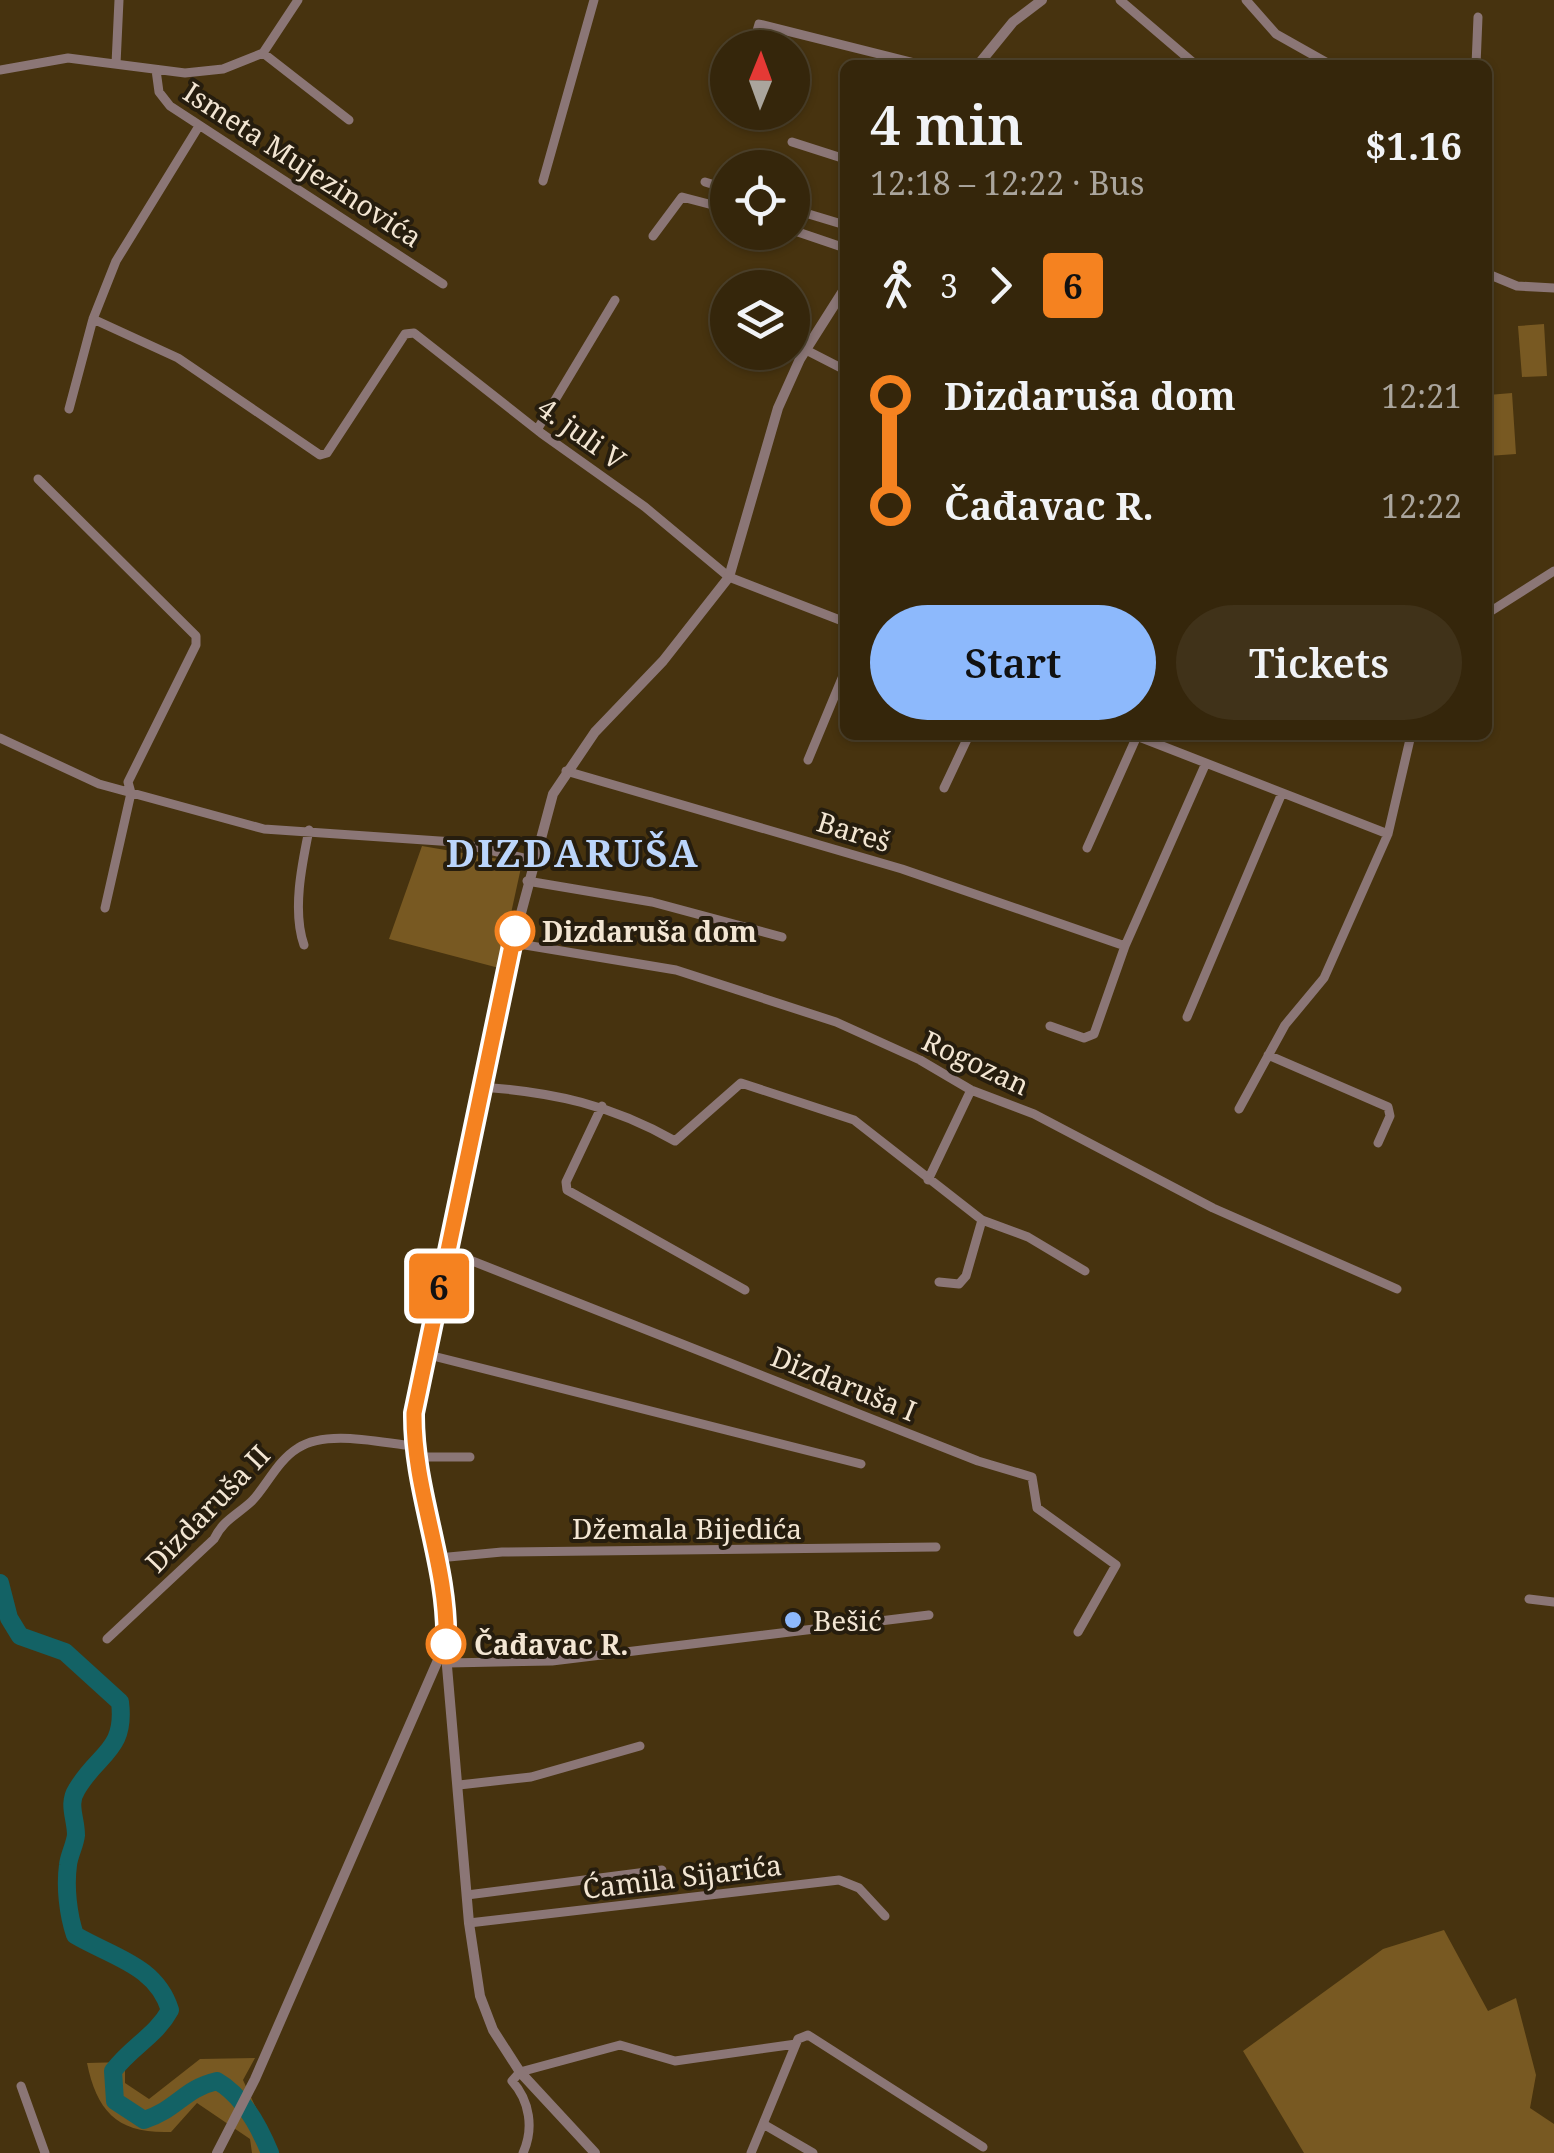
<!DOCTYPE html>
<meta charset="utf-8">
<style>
body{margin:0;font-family:"Noto Serif",serif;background:#403219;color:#f1f3f6;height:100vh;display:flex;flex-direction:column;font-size:38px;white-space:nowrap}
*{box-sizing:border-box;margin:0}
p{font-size:32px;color:#aaa59d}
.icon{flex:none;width:55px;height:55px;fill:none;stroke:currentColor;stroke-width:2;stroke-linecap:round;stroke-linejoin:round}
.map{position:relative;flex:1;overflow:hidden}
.panel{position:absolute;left:840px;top:60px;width:652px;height:680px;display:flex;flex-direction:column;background:#35260b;border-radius:15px;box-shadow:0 2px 8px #0004,0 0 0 2px #4f432c}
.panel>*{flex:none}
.badge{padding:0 20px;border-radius:8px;font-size:35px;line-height:65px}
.needle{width:65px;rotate:1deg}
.controls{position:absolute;left:710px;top:30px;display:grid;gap:20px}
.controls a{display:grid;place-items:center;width:100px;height:100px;border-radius:50%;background:#35260b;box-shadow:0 2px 8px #0004,0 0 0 2px #4f432c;font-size:50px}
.map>.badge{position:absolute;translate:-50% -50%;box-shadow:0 0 0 5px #fff}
.legs{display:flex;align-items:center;gap:15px;height:110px;padding:0 30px;font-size:32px}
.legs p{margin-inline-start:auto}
.head{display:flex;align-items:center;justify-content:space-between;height:170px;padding:0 30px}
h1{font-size:55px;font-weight:600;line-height:75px}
.primary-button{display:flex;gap:20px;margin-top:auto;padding:20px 30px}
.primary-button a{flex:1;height:115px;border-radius:60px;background:#8db9fc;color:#111;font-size:40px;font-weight:600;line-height:115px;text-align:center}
.primary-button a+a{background:#403219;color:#f1f3f6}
ul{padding:0 30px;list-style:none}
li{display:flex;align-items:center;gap:35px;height:110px;font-size:38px}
li i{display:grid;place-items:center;width:15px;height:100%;margin:0 12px;background:currentColor}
li i::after{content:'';width:25px;height:25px;margin:-12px;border:8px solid;border-radius:50%;background:#35260b}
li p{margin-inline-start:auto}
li:first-child i{background:linear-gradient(#0000 50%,currentColor 0)}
li:last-child i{background:linear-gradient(currentColor 50%,#0000 0)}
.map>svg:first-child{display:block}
.green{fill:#785922}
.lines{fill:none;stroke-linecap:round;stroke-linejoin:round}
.river{stroke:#136265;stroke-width:18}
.minor{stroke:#8b7676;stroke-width:9}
.tertiary{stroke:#8b7676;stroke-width:10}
.line-1-casing{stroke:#fff;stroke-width:22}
.line-1{stroke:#f58220;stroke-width:15}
.stop-1-dot{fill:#fff;stroke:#f58220;stroke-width:5}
.poi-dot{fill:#8db9fc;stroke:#261d0e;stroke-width:4}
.labels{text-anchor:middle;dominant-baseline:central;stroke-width:8;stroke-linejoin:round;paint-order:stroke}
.street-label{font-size:28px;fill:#f3e6d3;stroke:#261d0e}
.stop-label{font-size:28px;font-weight:bold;fill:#f3e6d3;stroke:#261d0e;text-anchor:start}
.poi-label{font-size:28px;fill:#f3e6d3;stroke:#261d0e;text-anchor:start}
.district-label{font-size:38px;font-weight:bold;letter-spacing:2.5px;fill:#bbd5fb;stroke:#261d0e}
</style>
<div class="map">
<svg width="1554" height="2153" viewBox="0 0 1554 2153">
<rect width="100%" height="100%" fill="#47330f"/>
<path class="green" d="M1544 324 1547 376 1522 377 1518 326Z
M1512 393 1516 454 1488 456V395Z
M422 846 522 863 499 968 389 939Z
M1444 1930 1488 2011 1516 1998 1536 2075 1530 2108 1554 2124V2153H1304L1243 2051 1383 1949Z
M255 2058 243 2080 277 2153H252L250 2139 197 2103 171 2132C118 2134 97 2112 87 2063L125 2062V2083L149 2099 200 2059Z"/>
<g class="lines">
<path class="river" d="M0 1583 9 1618 20 1636 65 1652 120 1702C126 1751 98 1753 77 1789 67 1804 76 1818 76 1835 75 1845 69 1855 68 1865 65 1887 68 1914 75 1935 112 1957 156 1965 170 2010 156 2036 133 2045 113 2071L115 2101 144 2120C178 2109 183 2089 217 2081 242 2095 259 2126 270 2153"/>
<path class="minor" d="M1120 0 1196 65
M1246 0 1276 34 1331 65
M752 48 759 24 923 65
M263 53 349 120
M116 64 119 0
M1476 65 1478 17
M0 70 68 58 185 73 223 69 263 53 298 0
M156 70 159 92 170 106 443 284
M792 142 845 159
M543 181 594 0
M705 182 728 189
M792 209 845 225
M792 230 845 248
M653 236 682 197 728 209
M1488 274 1517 286 1554 288
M93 319 178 358 320 455 327 453 405 334 414 333 541 433 645 507 729 577 845 622
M806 350 845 370
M69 409 93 319 116 261 199 126
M537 430 615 300
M38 479 196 636V645L128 782 131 793 105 908
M1488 613 1554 571
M1134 735 1388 834
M0 738 99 784 264 829 454 842 532 860
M808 760 845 671
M566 771 902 869 1125 946 1206 763
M944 788 969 735
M1087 848 1137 736
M527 881 652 902 782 937
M513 943 676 970 836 1022 920 1060 971 1090 1034 1114 1213 1208 1397 1289
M304 945C292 911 302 864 309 830
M1187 1017 1282 793
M1050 1026 1084 1038 1094 1034 1125 946
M1268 1055 1388 1107 1390 1116 1378 1143
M481 1087C553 1092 612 1105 675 1141L741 1083 854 1120 982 1220 1028 1237 1085 1271
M602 1106 566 1182 567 1190 745 1290
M1239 1109 1285 1025 1324 978 1388 834 1411 735
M928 1180 971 1090
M447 1251 978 1461 1032 1477 1037 1508 1116 1565 1078 1632
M939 1282 959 1284 966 1276 982 1220
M425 1354 861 1464
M414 1457H470
M438 1558 502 1552 936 1547
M1529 1599 1554 1602
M107 1639 214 1539C223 1520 237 1515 252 1501 268 1484 277 1461 298 1448 327 1429 381 1443 414 1446
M448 1663 552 1661 929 1615
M459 1785 531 1777 640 1746
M467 1895 662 1870
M469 1923 839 1880 859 1888 885 1916
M21 2086 45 2153
M763 2124 813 2153
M523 2153C534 2129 530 2101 512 2081L520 2072 620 2045 675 2061 796 2044
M751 2153 798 2039 808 2035 983 2147"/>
<path class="tertiary" d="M978 65 1013 22 1042 0
M217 2153 255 2079 445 1644
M595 2153 520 2072 493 2030 480 1996 469 1923 445 1643C450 1565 413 1492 414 1413L513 943 553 794 595 732 663 661 729 577 778 408 800 359 845 288"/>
</g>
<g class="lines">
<defs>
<path id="line-1" d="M446 1644C449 1565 413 1492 414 1413L515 931"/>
</defs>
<use href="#line-1" class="line-1-casing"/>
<use href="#line-1" class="line-1"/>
</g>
<g class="stop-1-dot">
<circle cx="515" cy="931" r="18"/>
<circle cx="446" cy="1644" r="18"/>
</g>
<circle class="poi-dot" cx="793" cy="1620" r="10"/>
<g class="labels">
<g class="street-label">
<text transform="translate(303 164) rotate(33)">Ismeta Mujezinovića</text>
<text transform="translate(582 433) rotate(36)">4. juli V</text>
<text transform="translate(854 831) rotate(17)">Bareš</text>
<text transform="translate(976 1062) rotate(25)">Rogozan</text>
<text transform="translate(844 1383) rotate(22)">Dizdaruša I</text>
<text transform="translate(207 1508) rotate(-46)">Dizdaruša II</text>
<text x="687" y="1528">Džemala Bijedića</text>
<text transform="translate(682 1876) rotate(-7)">Ćamila Sijarića</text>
</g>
<g class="stop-label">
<text x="542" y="931">Dizdaruša dom</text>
<text x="474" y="1644">Čađavac R.</text>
</g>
<g class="poi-label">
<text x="813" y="1620">Bešić</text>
</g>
<g class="district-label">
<text x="573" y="852">DIZDARUŠA</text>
</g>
</g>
</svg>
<div class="controls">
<a><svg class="needle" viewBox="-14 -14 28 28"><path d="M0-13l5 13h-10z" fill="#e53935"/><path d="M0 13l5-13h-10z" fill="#aaa59d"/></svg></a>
<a><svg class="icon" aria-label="locate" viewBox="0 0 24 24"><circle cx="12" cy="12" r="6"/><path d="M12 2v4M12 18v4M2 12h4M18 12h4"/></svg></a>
<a><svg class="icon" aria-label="layers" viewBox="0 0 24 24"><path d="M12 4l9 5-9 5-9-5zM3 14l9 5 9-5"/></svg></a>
</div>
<b class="badge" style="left:439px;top:1286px;background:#f58220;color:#111">6</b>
<section class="panel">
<div class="head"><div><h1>4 min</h1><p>12:18 – 12:22 · Bus</p></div><b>$1.16</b></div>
<div class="legs"><svg class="icon" aria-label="walk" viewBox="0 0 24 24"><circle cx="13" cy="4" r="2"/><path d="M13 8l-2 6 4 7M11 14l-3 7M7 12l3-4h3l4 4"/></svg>3<svg class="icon" aria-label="forward" viewBox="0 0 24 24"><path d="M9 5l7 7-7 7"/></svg><b class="badge" style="background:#f58220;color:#111">6</b></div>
<ul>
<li><i style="color:#f58220"></i><b>Dizdaruša dom</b><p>12:21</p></li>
<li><i style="color:#f58220"></i><b>Čađavac R.</b><p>12:22</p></li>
</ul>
<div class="primary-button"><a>Start</a><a>Tickets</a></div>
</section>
</div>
